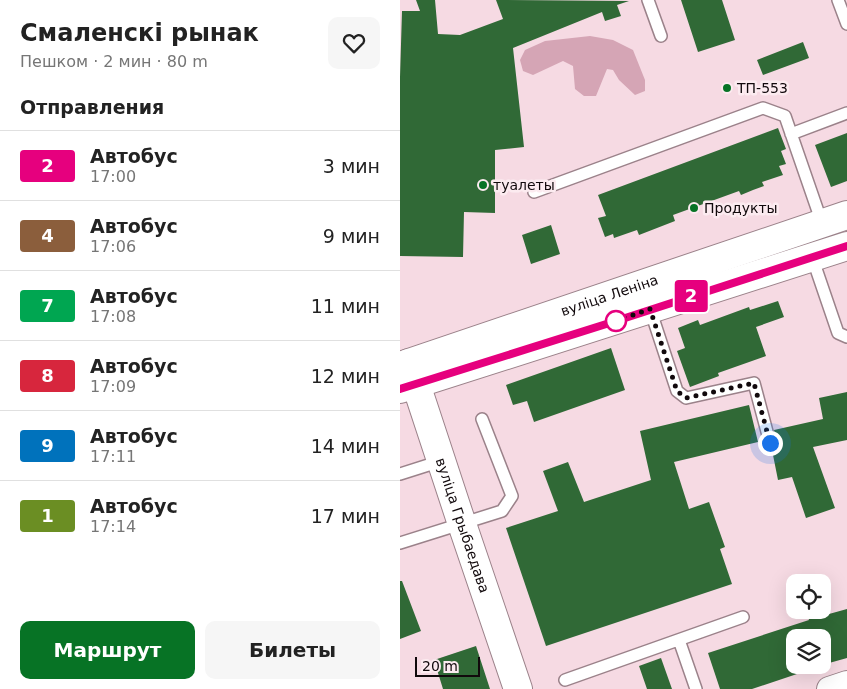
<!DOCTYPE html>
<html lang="ru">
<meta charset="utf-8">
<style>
body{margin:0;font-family:"DejaVu Sans",sans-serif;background:#f6f6f6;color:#222;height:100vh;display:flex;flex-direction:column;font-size:19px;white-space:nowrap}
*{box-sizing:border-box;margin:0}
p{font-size:16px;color:#767676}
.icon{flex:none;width:28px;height:28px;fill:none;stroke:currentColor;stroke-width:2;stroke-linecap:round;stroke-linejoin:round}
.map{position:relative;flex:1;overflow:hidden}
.sheet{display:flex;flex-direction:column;background:#fff;width:400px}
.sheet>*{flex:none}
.badge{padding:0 10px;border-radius:4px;font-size:18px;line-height:32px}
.fabs{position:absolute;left:386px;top:574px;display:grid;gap:10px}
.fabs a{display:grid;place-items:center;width:45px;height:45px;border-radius:10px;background:#fff;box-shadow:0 5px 20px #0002;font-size:25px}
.scale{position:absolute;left:15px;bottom:12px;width:65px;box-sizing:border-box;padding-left:5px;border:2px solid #11090c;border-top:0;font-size:14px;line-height:18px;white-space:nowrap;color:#11090c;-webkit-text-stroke:4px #fcebf0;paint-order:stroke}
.you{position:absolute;width:25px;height:25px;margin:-12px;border:4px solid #fff;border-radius:50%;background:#1a73e8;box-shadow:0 0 0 8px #1a73e833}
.map>.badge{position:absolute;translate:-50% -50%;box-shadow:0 0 0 2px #fff}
h2{padding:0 20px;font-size:19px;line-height:45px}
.round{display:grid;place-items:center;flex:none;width:52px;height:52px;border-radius:10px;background:#f6f6f6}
.head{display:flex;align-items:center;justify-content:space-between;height:85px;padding:0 20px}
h1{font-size:24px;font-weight:700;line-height:38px}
.action{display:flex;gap:10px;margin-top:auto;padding:10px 20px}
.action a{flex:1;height:58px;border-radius:10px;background:#077325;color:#fff;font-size:20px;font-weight:700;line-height:58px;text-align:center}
.action a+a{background:#f6f6f6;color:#222}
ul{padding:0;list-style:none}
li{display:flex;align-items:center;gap:15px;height:70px;padding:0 20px;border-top:1px solid #e0e0e0}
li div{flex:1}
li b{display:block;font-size:19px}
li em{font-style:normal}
li .badge{min-width:55px;font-weight:700;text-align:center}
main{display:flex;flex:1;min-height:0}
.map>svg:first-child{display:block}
.green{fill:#d5a5b5}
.building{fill:#306936}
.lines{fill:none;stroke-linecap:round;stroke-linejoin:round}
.service-casing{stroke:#9b828a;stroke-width:14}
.minor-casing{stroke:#9b828a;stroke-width:26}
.tertiary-casing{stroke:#9b828a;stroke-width:30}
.secondary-casing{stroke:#9b828a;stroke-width:30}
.service{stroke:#fff;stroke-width:11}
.minor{stroke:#fff;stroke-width:24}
.tertiary{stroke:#fff;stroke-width:28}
.secondary{stroke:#fff;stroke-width:28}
.line-casing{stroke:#fff;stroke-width:11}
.line{stroke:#e6007e;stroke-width:8}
.walk{stroke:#11090c;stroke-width:5;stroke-dasharray:0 9}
.poi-dot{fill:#077325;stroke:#fcebf0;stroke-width:2}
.stop-dot{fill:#fff;stroke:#e6007e;stroke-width:2.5}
.labels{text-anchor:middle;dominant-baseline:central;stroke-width:5;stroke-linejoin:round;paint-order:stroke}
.poi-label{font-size:14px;fill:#11090c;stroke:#fcebf0;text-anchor:start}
.street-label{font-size:14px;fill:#11090c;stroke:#fcebf0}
</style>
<main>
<section class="sheet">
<div class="head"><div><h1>Смаленскі рынак</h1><p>Пешком · 2 мин · 80 m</p></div><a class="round"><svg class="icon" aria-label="heart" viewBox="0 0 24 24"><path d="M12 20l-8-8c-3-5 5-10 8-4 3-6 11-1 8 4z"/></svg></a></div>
<h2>Отправления</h2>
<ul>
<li><span class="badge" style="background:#e6007e;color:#fff">2</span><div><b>Автобус</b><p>17:00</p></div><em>3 мин</em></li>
<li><span class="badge" style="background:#8b5e3c;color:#fff">4</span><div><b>Автобус</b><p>17:06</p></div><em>9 мин</em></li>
<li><span class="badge" style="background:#00a651;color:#fff">7</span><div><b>Автобус</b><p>17:08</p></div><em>11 мин</em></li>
<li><span class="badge" style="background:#d7263d;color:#fff">8</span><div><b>Автобус</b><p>17:09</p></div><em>12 мин</em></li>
<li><span class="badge" style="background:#0072bc;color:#fff">9</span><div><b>Автобус</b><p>17:11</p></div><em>14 мин</em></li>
<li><span class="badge" style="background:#6b8e23;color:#fff">1</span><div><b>Автобус</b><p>17:14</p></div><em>17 мин</em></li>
</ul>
<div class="action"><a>Маршрут</a><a>Билеты</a></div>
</section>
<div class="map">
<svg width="447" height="689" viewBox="0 0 447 689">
<rect width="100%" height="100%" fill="#f6dae3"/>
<path class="green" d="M190 36 213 40 233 50 245 80V91L235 95 219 80 213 70 207 69 196 96H184L175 89 173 66 163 61 133 75 123 71 120 60 125 50 145 41Z"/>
<path class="building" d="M16 0H35L38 34 60 35 103 19 96 0 229 1 217 5 221 16 205 21 202 12 113 48 124 147 95 150V213L64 212 63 257 0 256V77L2 11H20Z
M281 0H322L335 40 298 52Z
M403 42 409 58 363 75 357 60Z
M378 128 386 149 381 151 386 164 379 166 383 175 362 182 364 186 353 190 341 195 339 191 273 215 275 221 239 235 237 230 214 238 213 234 205 237 198 218 206 216 198 195Z
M447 133V181L431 187 415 145Z
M151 225 160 254 131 264 122 235Z
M378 301 384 317 356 327 366 356 318 373 319 376 290 387 277 351 285 348 278 328 298 320 300 325 349 307 350 310Z
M211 348 225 390 134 422 127 401 113 405 106 385Z
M447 392V440L413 447 435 508 406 518 392 477 378 480 372 450 376 448 377 444 374 430 423 419 419 398Z
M349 405 358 442 274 462 289 509 309 502 325 547 320 549 332 584 146 646 106 528 158 511 143 471 168 462 184 502 251 480 240 431Z
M0 581H2L21 631 0 639Z
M447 609V658L422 665V638H395V665H422L396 673 397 674 352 689H320L308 653 409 620 406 610H427L429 614Z
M76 646 90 689H43L34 660Z
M261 658 272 689H247L239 666Z"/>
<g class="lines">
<defs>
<path id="service" d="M248 0 261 36
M438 0 447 24
M391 134 447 113
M134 192 363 108 385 116 422 223
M412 257 438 333 447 337
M250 309 277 391 286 398 354 383 370 443
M0 474 41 461
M0 543 102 511 112 496 82 419
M279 640 296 689
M165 680 343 617"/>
<path id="minor" d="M429 689 447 683"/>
<g id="tertiary">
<path id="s1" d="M9 363 62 524 118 689"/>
</g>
<g id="secondary">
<path id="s2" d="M0 366 447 215"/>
<path d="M0 389 447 246"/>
</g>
</defs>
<use href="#service" class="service-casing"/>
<use href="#minor" class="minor-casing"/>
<use href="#tertiary" class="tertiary-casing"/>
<use href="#secondary" class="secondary-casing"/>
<use href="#service" class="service"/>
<use href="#minor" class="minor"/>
<use href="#tertiary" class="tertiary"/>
<use href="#secondary" class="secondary"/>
</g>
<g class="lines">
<defs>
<path id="line" d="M0 389 219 320 447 246"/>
</defs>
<use href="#line" class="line-casing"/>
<use href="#line" class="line"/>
<path class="walk" d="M216 321 250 309 277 391 286 398 354 383 370 443"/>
</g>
<g class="poi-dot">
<circle cx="327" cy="88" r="5"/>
<circle cx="83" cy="185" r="5"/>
<circle cx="294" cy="208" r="5"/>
</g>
<circle class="stop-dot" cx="216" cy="321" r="10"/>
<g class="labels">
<g class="poi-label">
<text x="337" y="88">ТП-553</text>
<text x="93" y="185">туалеты</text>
<text x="304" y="208">Продукты</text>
</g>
<g class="street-label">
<text stroke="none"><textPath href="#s2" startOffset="221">вуліца Леніна</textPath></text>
<text stroke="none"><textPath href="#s1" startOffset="171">вуліца Грыбаедава</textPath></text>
</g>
</g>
</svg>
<div class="fabs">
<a><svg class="icon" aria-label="locate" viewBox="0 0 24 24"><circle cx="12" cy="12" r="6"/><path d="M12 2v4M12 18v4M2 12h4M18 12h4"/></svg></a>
<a><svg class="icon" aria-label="layers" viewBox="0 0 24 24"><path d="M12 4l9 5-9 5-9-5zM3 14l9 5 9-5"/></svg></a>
</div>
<div class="scale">20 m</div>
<div class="you" style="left:370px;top:443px"></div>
<b class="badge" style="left:291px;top:296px;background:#e6007e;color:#fff">2</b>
</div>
</main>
